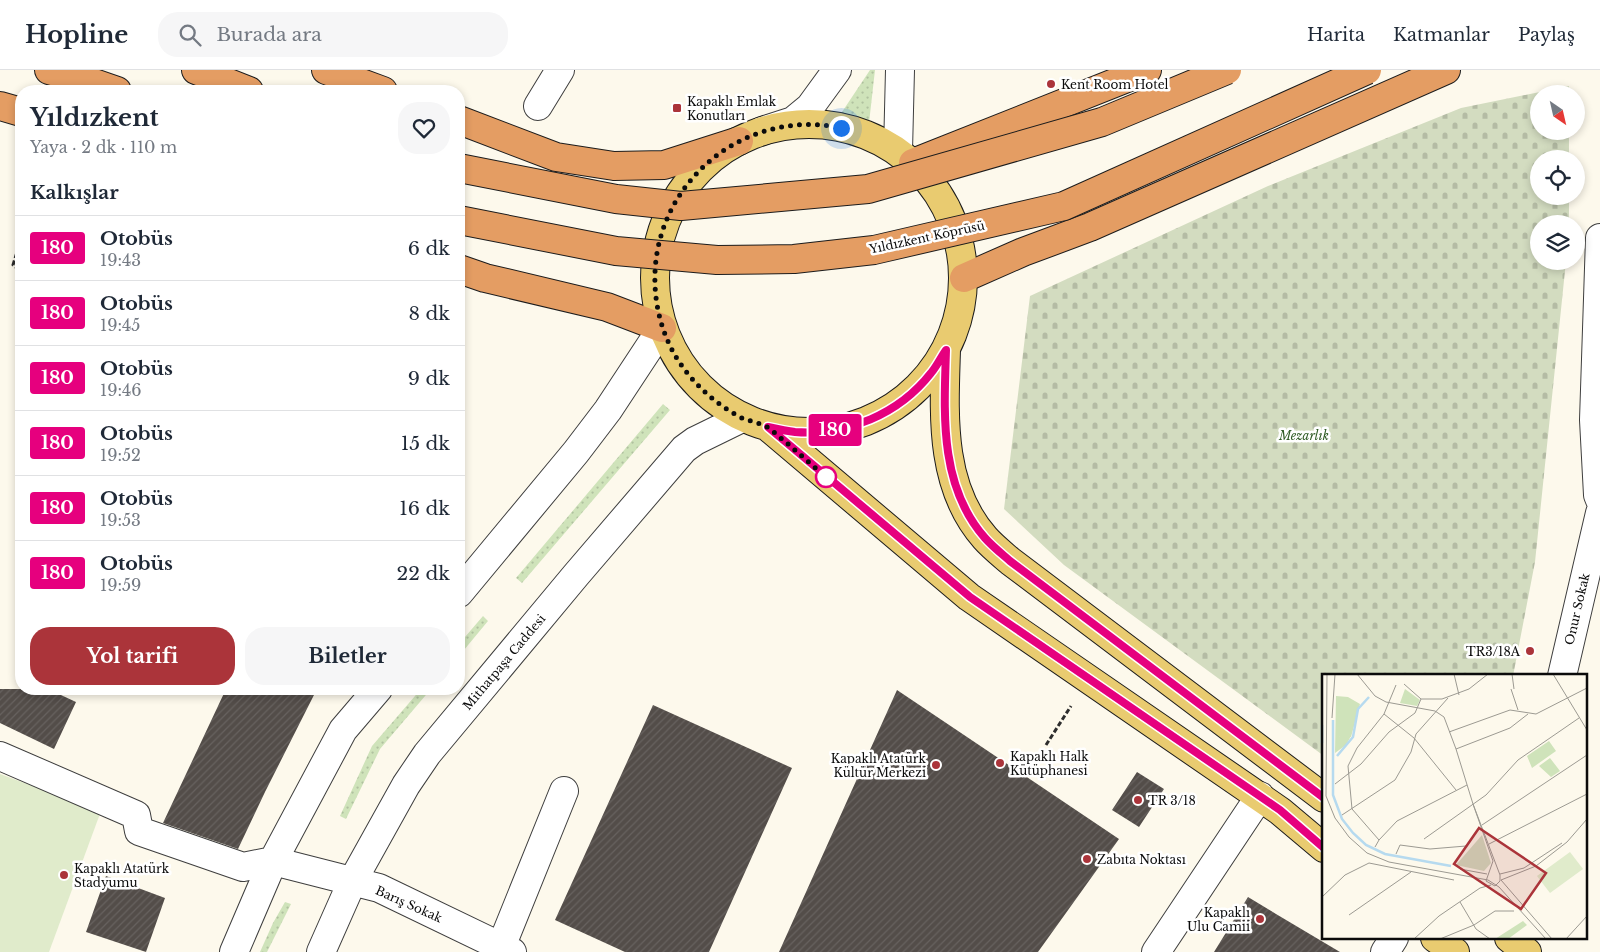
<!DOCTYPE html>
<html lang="tr">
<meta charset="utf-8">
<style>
body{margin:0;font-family:"Libre Baskerville",serif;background:#f6f6f7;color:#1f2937;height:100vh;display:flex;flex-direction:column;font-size:19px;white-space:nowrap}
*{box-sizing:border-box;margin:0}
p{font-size:16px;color:#747a83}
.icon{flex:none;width:28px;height:28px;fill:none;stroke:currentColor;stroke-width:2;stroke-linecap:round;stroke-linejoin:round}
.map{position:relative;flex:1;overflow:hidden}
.details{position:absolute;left:15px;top:15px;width:450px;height:610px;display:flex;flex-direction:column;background:#fff;border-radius:20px;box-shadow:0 2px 8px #0003}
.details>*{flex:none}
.badge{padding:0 10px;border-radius:4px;font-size:18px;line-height:32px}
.needle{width:32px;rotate:146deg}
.tools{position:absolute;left:1530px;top:15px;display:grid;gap:10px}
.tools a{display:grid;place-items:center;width:55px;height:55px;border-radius:50%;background:#fff;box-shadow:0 2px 8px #0003;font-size:25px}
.you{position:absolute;width:25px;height:25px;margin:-12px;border:4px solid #fff;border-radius:50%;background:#1a73e8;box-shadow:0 0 0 8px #1a73e833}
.map>.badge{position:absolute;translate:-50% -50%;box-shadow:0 0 0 2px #fff}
h2{padding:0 15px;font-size:19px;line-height:45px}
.round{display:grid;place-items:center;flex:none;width:52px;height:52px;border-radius:20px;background:#f6f6f7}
.overview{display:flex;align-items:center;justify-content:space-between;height:85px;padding:0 15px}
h1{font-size:24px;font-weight:800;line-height:38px}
.cta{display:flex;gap:10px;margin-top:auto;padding:10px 15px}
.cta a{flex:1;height:58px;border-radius:20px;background:#ab343a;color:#fff;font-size:20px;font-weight:800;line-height:58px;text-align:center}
.cta a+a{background:#f6f6f7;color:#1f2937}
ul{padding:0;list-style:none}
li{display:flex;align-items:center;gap:15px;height:65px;padding:0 15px;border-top:1px solid #e0e1e3}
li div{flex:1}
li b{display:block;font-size:19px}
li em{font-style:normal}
li .badge{min-width:55px;font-weight:700;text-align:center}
header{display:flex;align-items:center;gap:30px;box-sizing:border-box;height:70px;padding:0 25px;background:#fff;border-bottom:1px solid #e0e1e3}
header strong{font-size:24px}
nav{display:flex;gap:28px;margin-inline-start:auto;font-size:18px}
.search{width:350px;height:45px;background:#f6f6f7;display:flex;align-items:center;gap:12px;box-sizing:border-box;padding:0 18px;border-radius:20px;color:#747a83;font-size:19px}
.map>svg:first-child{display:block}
.grass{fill:url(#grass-dots)}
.cemetery{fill:url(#cemetery-stones)}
.pitch{fill:#e0ebcb}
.building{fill:url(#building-hatch)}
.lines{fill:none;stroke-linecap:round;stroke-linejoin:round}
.minor-casing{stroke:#3e3e3e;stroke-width:30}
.major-casing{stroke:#1c1c1c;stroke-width:30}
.highway-casing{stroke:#1c1c1c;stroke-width:30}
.path{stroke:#2d2d2d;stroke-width:3;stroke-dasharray:5 2.5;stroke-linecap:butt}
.minor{stroke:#fff;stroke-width:28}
.major{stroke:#e9cb70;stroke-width:28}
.highway{stroke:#e49d63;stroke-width:28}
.highway-bridge-casing{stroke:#1c1c1c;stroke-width:30;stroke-linecap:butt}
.highway-bridge{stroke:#e49d63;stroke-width:28}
.line-casing{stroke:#fff;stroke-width:11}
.line{stroke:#e6007e;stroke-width:8}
.walk{stroke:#0b0b0b;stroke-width:5;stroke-dasharray:0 9}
.poi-dot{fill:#ab343a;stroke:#fff;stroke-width:2}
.stop-dot{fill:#fff;stroke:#e6007e;stroke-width:2.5}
.labels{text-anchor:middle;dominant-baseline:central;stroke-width:5;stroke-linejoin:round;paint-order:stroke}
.poi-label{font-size:12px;fill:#0b0b0b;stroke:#fff;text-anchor:start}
.street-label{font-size:12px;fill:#0b0b0b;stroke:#fff}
.park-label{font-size:12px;font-style:italic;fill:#2f5b24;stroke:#fff}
.inset-river{fill:none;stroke:#b6daef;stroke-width:2.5}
.inset-road{fill:none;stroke:#9c9a92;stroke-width:1}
.view{fill:#ab343a;fill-opacity:0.15;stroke:#ab343a;stroke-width:2.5}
.inset-edge{fill:none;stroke:#0b0b0b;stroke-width:2.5}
</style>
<header>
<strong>Hopline</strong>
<div class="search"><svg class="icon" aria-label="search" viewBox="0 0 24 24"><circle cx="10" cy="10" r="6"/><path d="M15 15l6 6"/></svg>Burada ara</div>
<nav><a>Harita</a><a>Katmanlar</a><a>Paylaş</a></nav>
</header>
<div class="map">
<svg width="1600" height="882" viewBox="0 0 1600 882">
<defs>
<pattern id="grass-dots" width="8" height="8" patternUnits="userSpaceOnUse" patternTransform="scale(1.25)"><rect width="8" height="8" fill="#cfe3ba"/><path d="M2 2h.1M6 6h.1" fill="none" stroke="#b0c19f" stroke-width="1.8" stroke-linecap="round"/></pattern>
<pattern id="cemetery-stones" width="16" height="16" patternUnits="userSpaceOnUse" patternTransform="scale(1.25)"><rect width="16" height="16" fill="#d3dcc0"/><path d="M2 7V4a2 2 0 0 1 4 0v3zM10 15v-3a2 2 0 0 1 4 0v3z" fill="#b4bba4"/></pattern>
<pattern id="building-hatch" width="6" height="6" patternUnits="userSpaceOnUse" patternTransform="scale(1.25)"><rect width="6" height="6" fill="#534d49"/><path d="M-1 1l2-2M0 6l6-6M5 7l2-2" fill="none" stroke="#67625f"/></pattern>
</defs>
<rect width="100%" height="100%" fill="#fdf9ec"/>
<path class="grass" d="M870 0H875L869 53 838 48Z
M663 334 670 340 522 513 516 508Z
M483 546 488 551 459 586V574Z
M421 619H431L380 679 346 749 340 746 372 676Z
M285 832 291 834 267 882H260L273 853Z"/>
<path class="cemetery" d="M1569 16V24H1539V61H1569V89H1539V126H1569V154H1539V191H1566L1535 492 1513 606H1324V686L1064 495 1004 439 1030 226 1268 116 1461 38Z"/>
<path class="pitch" d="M0 704 101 741 49 882H0Z"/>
<path class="building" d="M0 619H48L76 632 54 679 0 653Z
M226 619H317L265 722 238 779 163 753Z
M897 620 1119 769 1038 882H779Z
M653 635 792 698 709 882H625L555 850Z
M1137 702 1164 719 1139 757 1112 740Z
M106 806 165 828 146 882 86 862Z
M1248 827 1276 844 1340 882H1214Z"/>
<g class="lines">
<defs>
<path id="minor" d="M538 36 560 0
M762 61 793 51 810 37 837 0
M898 81 900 0
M1600 168 1594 350 1598 425 1600 430
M459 523 576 382 608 340 662 258
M1562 606 1600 443
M0 686 136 745 139 761 243 797 273 791 379 818 512 882
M501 877 564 721
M234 882 273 791 343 660 378 619
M321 882 352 812 406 715 427 684 576 505 684 379 695 371 742 348
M1156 882 1260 726
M1385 882 1394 868"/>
<path id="major" d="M655 208a154 154 0 1 1 308 0a154 154 0 1 1-308 0Z
M946 280C944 344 939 416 985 468 992 476 1002 484 1010 491L1324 728
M768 357 969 527 1280 741 1324 778
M1435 868 1455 882
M1509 868 1527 882"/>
<path id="highway" d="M49 0 94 13 117 21
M196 0 249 21
M326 0 383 21
M0 36 21 42
M459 50 556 87 614 96 664 95 739 71
M913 93 1147 0
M459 199 485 208 607 237 662 258
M964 208 1023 182 1090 157 1446 0"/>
</defs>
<use href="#minor" class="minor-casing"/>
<use href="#major" class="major-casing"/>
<use href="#highway" class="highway-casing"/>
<path class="path" d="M21 169 13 195 21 201
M1046 675 1071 636"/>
<use href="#minor" class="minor"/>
<use href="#major" class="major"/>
<use href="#highway" class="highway"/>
<defs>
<path id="highway-bridge" d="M459 98 616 129 681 136 868 119 1102 52 1227 0
M459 150 616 181 717 190 794 189 874 180 1064 136 1367 0"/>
</defs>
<use href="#highway-bridge" class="highway-bridge-casing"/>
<use href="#highway-bridge" class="highway-bridge"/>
</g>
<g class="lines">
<defs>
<path id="line" d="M1324 728 1010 491C1002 484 992 476 985 468 939 416 944 344 946 280 941 287 937 296 931 303 899 344 847 366 795 362 786 361 777 359 768 357L970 527 1280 740 1324 778"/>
</defs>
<use href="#line" class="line-casing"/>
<use href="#line" class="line"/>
<path class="walk" d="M826 407 831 411C816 399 802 386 788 374 781 369 774 361 767 357 759 353 750 351 742 348 715 334 692 313 676 287 663 265 656 240 655 215 651 114 744 37 841 58"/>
</g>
<g class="poi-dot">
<circle cx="1051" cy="14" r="5"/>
<rect x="672" y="33" width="10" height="10" rx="2.5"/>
<circle cx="1530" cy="581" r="5"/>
<circle cx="1000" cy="693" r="5"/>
<circle cx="936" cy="695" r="5"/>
<circle cx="1138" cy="730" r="5"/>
<circle cx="1087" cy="789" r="5"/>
<circle cx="64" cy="805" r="5"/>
<circle cx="1260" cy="849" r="5"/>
</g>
<circle class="stop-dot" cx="826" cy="407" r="10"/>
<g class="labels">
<g class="poi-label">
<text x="1061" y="14">Kent Room Hotel</text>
<text x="687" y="31">Kapaklı Emlak<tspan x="687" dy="14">Konutları</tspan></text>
<text x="1520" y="581" text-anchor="end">TR3/18A</text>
<text x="1010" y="686">Kapaklı Halk<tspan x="1010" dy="14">Kütüphanesi</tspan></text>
<text x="926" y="688" text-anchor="end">Kapaklı Atatürk<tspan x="926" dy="14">Kültür Merkezi</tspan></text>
<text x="1148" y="730">TR 3/18</text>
<text x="1097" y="789">Zabıta Noktası</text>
<text x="74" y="798">Kapaklı Atatürk<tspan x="74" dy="14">Stadyumu</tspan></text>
<text x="1250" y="842" text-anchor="end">Kapaklı<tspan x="1250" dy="14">Ulu Camii</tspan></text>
</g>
<g class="street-label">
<text transform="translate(927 167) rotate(-12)">Yıldızkent Köprüsü</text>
<text transform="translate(1577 539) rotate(-77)">Onur Sokak</text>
<text transform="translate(504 592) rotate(-50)">Mithatpaşa Caddesi</text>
<text transform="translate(409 834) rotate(24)">Barış Sokak</text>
</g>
<g class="park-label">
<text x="1304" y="365">Mezarlık</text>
</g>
</g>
<g transform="translate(1322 604)">
<rect width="265" height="265" fill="#fdf9ec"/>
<path d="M14 22 26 23 38 30 29 63 18 62 13 79ZM227 67 234 77 210 94 205 82ZM228 84 238 97 229 103 217 92Z" fill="#cfe3ba"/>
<path d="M160 161 169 189 162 197 134 191Z" fill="#d3dcc0"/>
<path d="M83 15 98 26 95 32 78 29ZM18 62H29L24 71 13 79 15 64ZM201 247 205 251 186 265H173Z" fill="#cfe3ba"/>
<path d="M248 178 261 195 228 219 215 202Z" fill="#e0ebcb"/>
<path class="inset-river" d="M11 46V121L20 145 31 159 44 171 63 180 129 192M0 51V69M15 82 31 63 36 35 47 23"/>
<path class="inset-road" d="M5 0 4 122 13 144 27 163 45 179 67 188 166 206 177 213 224 265M35 0 53 22 64 28 113 37 122 43 134 75 151 130 171 187 164 207 173 212 178 207V201L151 130M132 0 137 21M190 0 192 15M231 0 265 56M82 10 99 25H120L147 15 166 0M189 15 196 36M62 40 92 64 134 116M10 44 13 0M127 58 188 36 214 40 265 14M134 75 188 54 206 40M13 110 39 90 67 58 93 39 99 25M20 141 73 106 89 78 94 60 126 24M160 151 265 81M102 165 164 121 196 86 257 44M57 166 75 147 145 111M167 170 265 120M53 173 57 166 30 135 26 92 35 74 62 40 74 11M74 180 78 171 108 175 144 172M138 195 165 200M178 200 202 194 240 169M179 206 214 192 245 168 265 145M179 206 230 265M0 223 23 201 47 189 132 206M138 228 154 255 168 265M27 241 89 198M92 265 117 242 158 214 169 211M118 265 152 251 173 237H192M244 265 265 242"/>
<path class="view" d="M157 154 224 199 199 235 132 190Z"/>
<rect width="265" height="265" class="inset-edge"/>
</g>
</svg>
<div class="tools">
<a><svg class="needle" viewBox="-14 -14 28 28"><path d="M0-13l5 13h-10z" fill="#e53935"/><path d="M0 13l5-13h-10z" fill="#747a83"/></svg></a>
<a><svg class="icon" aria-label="locate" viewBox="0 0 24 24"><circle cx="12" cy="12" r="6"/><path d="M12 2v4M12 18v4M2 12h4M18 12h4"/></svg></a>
<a><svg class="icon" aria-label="layers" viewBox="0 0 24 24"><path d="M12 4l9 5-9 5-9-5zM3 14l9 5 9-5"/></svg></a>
</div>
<div class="you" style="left:841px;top:58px"></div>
<b class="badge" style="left:835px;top:360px;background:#e6007e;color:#fff">180</b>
<section class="details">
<div class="overview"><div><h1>Yıldızkent</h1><p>Yaya · 2 dk · 110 m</p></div><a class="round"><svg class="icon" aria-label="heart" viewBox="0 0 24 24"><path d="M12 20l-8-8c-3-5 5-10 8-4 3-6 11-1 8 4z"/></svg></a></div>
<h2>Kalkışlar</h2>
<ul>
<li><span class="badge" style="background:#e6007e;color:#fff">180</span><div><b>Otobüs</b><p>19:43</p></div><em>6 dk</em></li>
<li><span class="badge" style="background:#e6007e;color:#fff">180</span><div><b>Otobüs</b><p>19:45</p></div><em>8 dk</em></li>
<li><span class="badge" style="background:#e6007e;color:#fff">180</span><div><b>Otobüs</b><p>19:46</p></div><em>9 dk</em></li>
<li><span class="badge" style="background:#e6007e;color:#fff">180</span><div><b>Otobüs</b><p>19:52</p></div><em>15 dk</em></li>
<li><span class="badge" style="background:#e6007e;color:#fff">180</span><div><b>Otobüs</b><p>19:53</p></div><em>16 dk</em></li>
<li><span class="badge" style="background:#e6007e;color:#fff">180</span><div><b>Otobüs</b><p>19:59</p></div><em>22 dk</em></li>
</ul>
<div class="cta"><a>Yol tarifi</a><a>Biletler</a></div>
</section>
</div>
